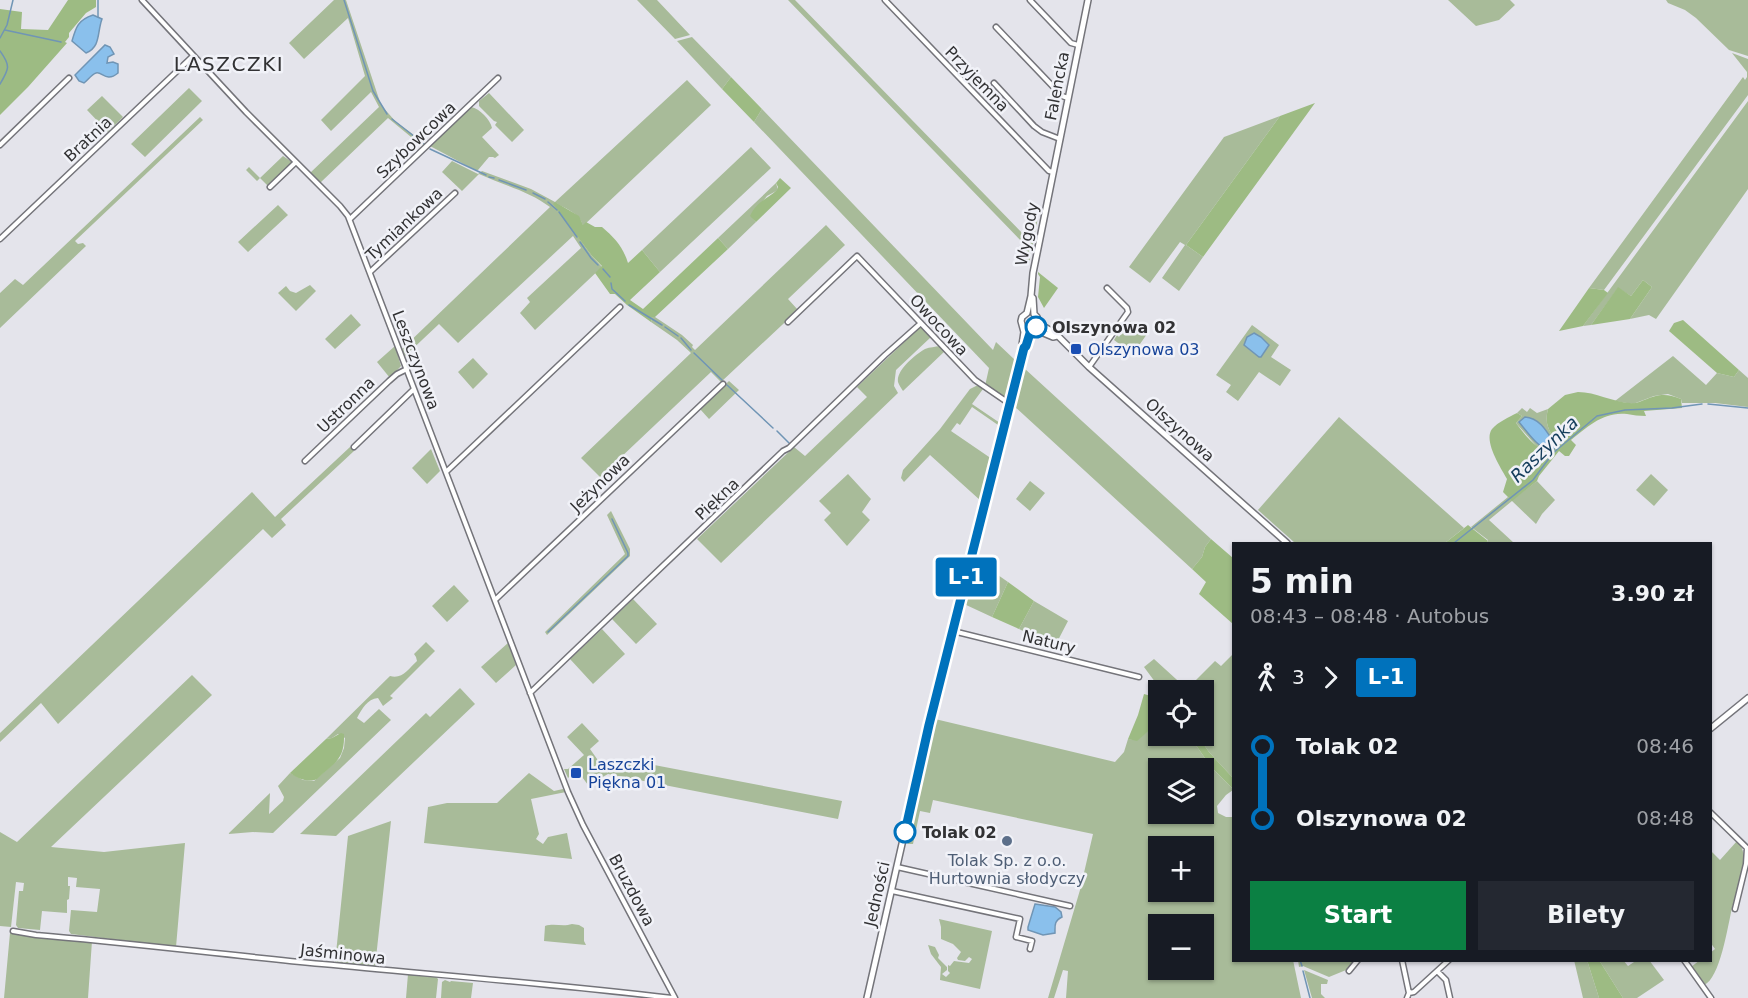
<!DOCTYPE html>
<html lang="pl">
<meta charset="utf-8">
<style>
body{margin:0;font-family:"DejaVu Sans",sans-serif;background:#242831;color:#f1f3f6;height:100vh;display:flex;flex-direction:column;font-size:22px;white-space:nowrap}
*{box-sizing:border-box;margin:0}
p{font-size:20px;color:#9ea1a6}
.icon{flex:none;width:33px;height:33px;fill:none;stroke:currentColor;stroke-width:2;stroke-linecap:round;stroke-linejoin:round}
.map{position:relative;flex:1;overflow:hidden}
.drawer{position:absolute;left:1232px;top:542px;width:480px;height:420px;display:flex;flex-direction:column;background:#171b24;border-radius:0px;box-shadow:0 2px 4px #0004}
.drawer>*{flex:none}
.badge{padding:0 12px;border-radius:4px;font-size:21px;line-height:39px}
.controls{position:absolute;left:1148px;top:680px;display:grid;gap:12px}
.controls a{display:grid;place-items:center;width:66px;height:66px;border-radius:0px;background:#171b24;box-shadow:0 2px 4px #0004;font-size:30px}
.map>.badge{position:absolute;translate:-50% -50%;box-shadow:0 0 0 3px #fff}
.legs{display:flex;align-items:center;gap:9px;height:66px;padding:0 18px;font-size:20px}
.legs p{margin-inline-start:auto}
.summary{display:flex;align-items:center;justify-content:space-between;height:102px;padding:0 18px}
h1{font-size:33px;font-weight:800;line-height:45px}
.primary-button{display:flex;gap:12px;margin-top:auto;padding:12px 18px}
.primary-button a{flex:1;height:69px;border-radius:0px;background:#0b8043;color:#fff;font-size:24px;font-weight:800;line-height:69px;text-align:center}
.primary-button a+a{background:#242831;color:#f1f3f6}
ul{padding:0 18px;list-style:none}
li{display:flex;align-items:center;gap:21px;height:72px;font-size:22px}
li i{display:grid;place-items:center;width:9px;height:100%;margin:0 8px;background:currentColor}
li i::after{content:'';width:15px;height:15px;margin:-8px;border:4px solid;border-radius:50%;background:#171b24}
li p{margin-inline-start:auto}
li:first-child i{background:linear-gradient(#0000 50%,currentColor 0)}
li:last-child i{background:linear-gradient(currentColor 50%,#0000 0)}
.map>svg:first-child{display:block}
.green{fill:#a8bb99;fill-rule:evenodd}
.forest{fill:#9dbb83}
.water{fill:#8ac0ec;stroke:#7095b5;stroke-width:1.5}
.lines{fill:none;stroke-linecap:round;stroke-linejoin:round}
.stream{stroke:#7095b5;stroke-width:1.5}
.street-casing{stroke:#74747a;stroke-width:7}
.secondary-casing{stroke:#74747a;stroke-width:8}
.street{stroke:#fff;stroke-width:4}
.secondary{stroke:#fff;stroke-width:5}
.line-1-casing{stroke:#fff;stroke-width:14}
.line-1{stroke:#0072bc;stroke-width:9}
.stop-1-dot{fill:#fff;stroke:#0072bc;stroke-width:3}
.transit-dot{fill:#1a4fb4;stroke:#f1f2f8;stroke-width:2}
.service-dot{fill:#5c6f8a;stroke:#f1f2f8;stroke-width:2}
.labels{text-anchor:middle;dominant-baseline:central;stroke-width:5;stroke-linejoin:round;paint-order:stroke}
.street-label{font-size:16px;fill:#323234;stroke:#f1f2f8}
.stop-label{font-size:16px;font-weight:bold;fill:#323234;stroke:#f1f2f8;text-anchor:start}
.transit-label{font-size:16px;fill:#164399;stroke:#f1f2f8;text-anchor:start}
.service-label{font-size:16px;fill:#4e5e75;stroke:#f1f2f8}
.water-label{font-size:18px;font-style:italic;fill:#153e5c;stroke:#f1f2f8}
.quarter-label{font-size:20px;letter-spacing:1.5px;fill:#323234;stroke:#f1f2f8}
</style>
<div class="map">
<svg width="1748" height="998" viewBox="0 0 1748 998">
<rect width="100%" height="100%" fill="#e4e4eb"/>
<path class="green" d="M334 0H346L381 105 396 122 425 143 422 146 388 118 320 183 310 173 379 107 371 92 331 131 321 120 365 76 348 18 304 59 289 43Z
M637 0H657L690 35 675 39Z
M788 0H795L1028 239 1034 221 1038 217 1029 264 1021 258 1025 245Z
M1448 0H1510L1515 5 1499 20 1476 26Z
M1666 0H1748V56L1729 50 1696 18 1685 10 1668 3Z
M692 37 731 77 722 89 677 41Z
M1732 53 1748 59V95L1604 290 1589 288 1743 77 1745 80 1747 77V72Z
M687 80 711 105 583 226C580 213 566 209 556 203L554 204 592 256 602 267 535 330 520 313 530 302 527 298 581 248 573 236 458 343 439 324 405 356 402 349 550 207C529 191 503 185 479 174L462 191 442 172 452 161 478 174 482 171 531 189 555 202Z
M189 88 202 101 145 157 131 144Z
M489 93 524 130 512 142 495 125 497 122 494 121 479 106V101Z
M102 96 123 117 108 132 87 110Z
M1748 101V189L1656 319 1649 315 1630 319 1652 287 1643 280 1631 296 1618 288 1591 325 1583 326Z
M471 107C480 109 490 119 492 128L482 137 499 155 495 158 493 157H489L478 170H475L430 146Z
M762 109 993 350 996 342 1015 360 1008 399 1005 400 985 386 989 368 754 122Z
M1280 116 1186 245 1203 257 1179 291 1162 278 1185 245 1180 242 1150 283 1129 267 1224 137Z
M200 117 203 120 75 241 78 244 83 243 86 246 0 328V293L15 279 23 285Z
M751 147 771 168 660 272 642 250Z
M283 156 292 162 268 186 260 178 257 181 246 170 249 167 260 178Z
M776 183 778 190 767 196 751 216 756 222 728 249 718 238Z
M278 205 288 215 248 252 238 242Z
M826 225 845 245 788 299 798 310 721 382 711 372 600 477 581 458 691 353 677 340 651 322 652 317H655L682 335 693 345 692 347 695 350Z
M310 285 316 291 296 311 278 293 286 286 290 291 296 293Z
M351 314 361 325 335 349 325 339Z
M1130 321 1147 334 1133 354 1114 340 1117 335 1119 337Z
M1252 325 1279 345 1271 357 1291 370 1280 386 1259 372 1238 401 1226 392 1231 385 1216 375Z
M922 327 931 337 896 370 894 386 898 393 721 563 697 539 794 447 805 456 867 397 857 387 919 328Z
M395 346 401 366 390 378 377 362Z
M940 346 945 351 903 391C901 388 899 385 898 382 896 370 916 354 925 349 930 347 935 347 940 346Z
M1673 356 1706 385 1717 373 1734 377 1739 370 1748 378V407L1715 403H1682L1681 399 1668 394 1654 396 1633 404 1615 401Z
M473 358 488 374 473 389 458 372Z
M1024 368 1211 539 1205 547 1202 557 1192 569 1014 406Z
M729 381 739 390 709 419 700 409Z
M978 385 983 389 972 404 1000 423 998 425 972 407 960 425 957 423 951 431 992 459 981 501 930 455 904 482 901 478 903 470 940 429 970 389Z
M1522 408 1527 412 1530 408 1537 413 1548 409C1543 429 1553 431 1557 448L1552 455 1539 449 1516 423 1522 416 1517 413Z
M1339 417 1464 528 1445 543H1295L1258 510Z
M350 447 354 451 281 519 286 525 272 538 263 529 58 724 41 703 0 742V733L252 492 275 517Z
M431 449 440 471 427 484 412 468Z
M848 474 871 499 862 512 870 520 847 546 824 520 831 513 819 501Z
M1651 474 1668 490 1654 506 1636 490Z
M1030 481 1045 493 1030 511 1016 499Z
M1537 481 1555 500 1542 514 1536 524 1512 501 1489 520 1514 543H1487L1488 540 1471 527 1508 497 1512 500Z
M611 511 630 549V556L547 635 545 632 625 554 607 515Z
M975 559 1008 582 992 617 964 604Z
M454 585 469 601 447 622 432 606Z
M633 599 657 624 636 644 612 619Z
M1034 601 1068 621 1055 646 1019 629Z
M602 629 625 654 593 684 570 659Z
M426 642 435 651 390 696 393 698 383 706 378 698C367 699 362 709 357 718L364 723 379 709 391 720 273 833 253 832 228 834 270 793 269 814 283 801 284 797 278 786 290 773 303 780 314 781 340 758 344 748 345 738 338 734 332 738 326 739 390 676C402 680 409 668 417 661L416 657 414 654Z
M508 643 516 665 496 683 481 667Z
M1233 654V778L1209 752 1197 735H1203V690H1161L1144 667 1154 659 1187 689 1215 661 1221 666Z
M192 675 212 695 51 847 104 852 185 843 176 947 71 934 69 931 71 910 97 912 100 889 76 887 77 878 68 877V886H70L69 899 67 900V913L42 911 40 930 18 928 16 925 19 891H23L24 883 16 882 11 927 0 926V832L17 842Z
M460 688 475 704 336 836 300 834 426 713 430 717Z
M935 719 1115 762 1124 752 1128 739 1137 740 1158 723V735H1189L1211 767 1233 789V790L1226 795 1217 806 1218 813 1226 817H1233V960H1293L1301 998H1066L1068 971 1063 970 1054 998H1048L1080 890 1093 834 933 800 930 813 920 811 913 844H908L906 840ZM1158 768H1203V813H1158ZM1158 846H1203V891H1158ZM1158 924H1203V969H1158Z
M582 723 599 741 590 749 607 773 628 760 842 801 838 819 608 774 588 785 577 770 568 778 564 769H568L584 755 567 737Z
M529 773 554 791 563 789 566 792 531 799 539 834 536 839 543 844 548 837 567 833 572 859 424 843 428 807 447 803H497Z
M391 821 375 967 335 963 348 836Z
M1737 841C1743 847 1744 854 1744 862 1743 878 1736 893 1732 908 1728 925 1720 979 1704 985L1691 967 1700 960H1710V953L1715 949 1710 942V850L1720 860Z
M939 919 992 931 980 989 940 980 941 967 931 954 928 945 935 947 939 955 938 958 947 967V970L942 974 946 977 950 973 948 971V965L950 966 954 961 969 963 972 959 969 957 965 961 958 960 957 958 961 952 953 944 941 939V927Z
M572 924 579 925 584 928V941L586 945 544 941 545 926C554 923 563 927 572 924Z
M10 933 51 939 92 941 88 998H4Z
M1298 960H1356L1351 968 1329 977 1303 966 1299 967Z
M1574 960H1587L1599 998H1583Z
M1599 960H1623L1628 966 1637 960H1649L1664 980 1637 998H1623Z
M1304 970 1328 980 1327 984H1321V994L1325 998H1312Z
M408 974 436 977 438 979 436 998H406Z
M445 980 450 982 451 981 473 983 471 998H441L442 982Z"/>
<path class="forest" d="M68 0H96V7L86 13 69 33V37L65 42 67 43 28 87 0 115V9L22 12 21 29 48 30Z
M731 77 762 109 754 122 722 89Z
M1315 103 1203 257 1186 245 1280 116Z
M780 178 791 188 756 222 750 216C756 202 767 199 777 190L778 187 776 183Z
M555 202 579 216 583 225 586 222 595 227H602C615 238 623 247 628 263L642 250 660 272 630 300 643 309 718 238 728 249 655 317H652L651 322 627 305 615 294H610L595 273 602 266 592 256 553 204Z
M1038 272 1058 288 1044 308 1038 297 1040 277 1038 274Z
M1643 280 1652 287 1630 319 1591 325 1618 287 1631 296Z
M1589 288 1604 290 1608 293 1583 326 1559 331Z
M1683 320 1739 370 1734 377 1717 373 1669 331 1674 323Z
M1578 392C1596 392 1612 402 1630 403 1635 404 1639 402 1644 400 1659 394 1666 393 1681 399L1682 408 1644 411 1646 416C1639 416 1633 415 1627 414 1604 411 1587 427 1571 440L1576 445 1569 456H1565L1559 451 1539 476 1537 481 1512 501 1503 492 1507 479C1501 468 1483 441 1492 429 1498 422 1509 417 1517 413L1522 416 1516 423C1526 437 1536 448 1552 455L1557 448C1553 431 1543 429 1548 409L1565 395Z
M1468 525 1488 541 1486 543H1445Z
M1211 539 1233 558V624L1199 594 1206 582 1192 569 1202 557 1205 547Z
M1008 582 1034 601 1019 629 992 617Z
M1144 694 1158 698V723L1137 741 1128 739 1138 715Z
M341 733 344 734C345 760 334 763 317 779 309 783 298 779 290 773L326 739 332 738Z
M1189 735H1197L1209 752 1233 778V789L1211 767Z
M1587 960H1599L1623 998H1599Z"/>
<path class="water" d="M93 15 102 19C97 32 101 47 86 53L72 41C76 27 78 20 93 15Z
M105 45 110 47 114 54 108 57 107 63 113 62 118 64V73C106 83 102 71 96 73 92 74 87 81 84 83L79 81 75 75Z
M1254 333 1261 337 1269 345 1261 357H1259L1244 345 1247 337Z
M1525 417C1541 418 1548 434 1556 446L1552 452C1538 448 1528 433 1519 422Z
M1035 904 1055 907 1061 912 1062 917C1054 921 1055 925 1055 933L1043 935 1028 930V927Z"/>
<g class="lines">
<path class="stream" d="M98 0V17
M344 0 373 91 387 114
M5 30 61 42
M0 38 7 25 13 0
M0 51C11 66 9 69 0 84
M392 119 424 144
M430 149 486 175
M489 177 494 178
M499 180 526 190
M533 193 545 199
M548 202 557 210
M559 212 577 237
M580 242 591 258 598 265
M603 269 610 277
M611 283 612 289 625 301
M629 305 662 325
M665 327 678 336
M681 338 691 350
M694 353 722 380
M727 385 773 428
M1708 404 1748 408
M777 431 789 443
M1454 543 1533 480 1553 453 1597 416 1625 410 1672 408 1702 404
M548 632 628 556V553L612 519
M1300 960 1302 966
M1303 971 1310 998"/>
<defs>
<path id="street" d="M142 0 246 112 340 206 348 216 568 792 583 825 675 998
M885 0 1049 171 1053 172
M1030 0 1071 43 1078 45
M996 27 1062 96 1068 98
M994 83 1034 126 1042 132 1060 139
M0 145 69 78
M270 187 296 162
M350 219 498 78
M0 239 193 56
M370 272 455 193
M788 322 857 256 975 380 1010 404
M1089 367 1128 312 1127 308 1107 288
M354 447 414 389
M305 461 389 381 397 374 407 369
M446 472 620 307
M495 600 723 384
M953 631 1139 677
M530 693 783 451 789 448 885 355 921 323
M1710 812 1747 848 1746 864 1735 909
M897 867 1070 906
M892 891 1020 919 1016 937 1032 941 1030 949
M13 931 36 935C131 943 226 955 322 964 438 975 555 984 672 998
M1402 960 1409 993 1407 998
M1684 960 1711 998
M1349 971 1358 960
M1437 971 1446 980 1450 998
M1409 993 1414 992 1449 960"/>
<path id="secondary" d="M1038 323 1056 334 1089 367 1287 543
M1038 323 1037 317 1034 314 1033 298 1031 296 1033 273 1088 0
M1034 329 1053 337 1057 336
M1024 348 1022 345 1024 332 1021 321 1022 317 1027 313 1031 296
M1710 729 1748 698
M867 998 929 725 1024 348 1026 346 1031 330"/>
</defs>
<use href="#street" class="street-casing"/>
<use href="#secondary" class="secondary-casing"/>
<use href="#street" class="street"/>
<use href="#secondary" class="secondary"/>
</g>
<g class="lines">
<defs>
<path id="line-1" d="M905 832 929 725 1024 348 1026 346 1031 330 1036 327"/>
</defs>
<use href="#line-1" class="line-1-casing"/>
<use href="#line-1" class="line-1"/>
</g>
<g class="stop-1-dot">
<circle cx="1036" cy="327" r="10"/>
<circle cx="905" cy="832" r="10"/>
</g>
<g class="transit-dot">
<rect x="1070" y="343" width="12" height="12" rx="3"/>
<rect x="570" y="767" width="12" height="12" rx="3"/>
</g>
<circle class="service-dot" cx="1007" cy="841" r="6"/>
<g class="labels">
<g class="street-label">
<text transform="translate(977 79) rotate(46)">Przyjemna</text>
<text transform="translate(1057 86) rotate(-79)">Falencka</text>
<text transform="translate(88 139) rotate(-43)">Bratnia</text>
<text transform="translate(416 140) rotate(-44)">Szybowcowa</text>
<text transform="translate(404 224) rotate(-43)">Tymiankowa</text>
<text transform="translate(1027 234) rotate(-79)">Wygody</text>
<text transform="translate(939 325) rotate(47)">Owocowa</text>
<text transform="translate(416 360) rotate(69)">Leszczynowa</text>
<text transform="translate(346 405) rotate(-44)">Ustronna</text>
<text transform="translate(1180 430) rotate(42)">Olszynowa</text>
<text transform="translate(600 483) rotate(-44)">Jeżynowa</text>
<text transform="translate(717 499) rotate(-43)">Piękna</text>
<text transform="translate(1049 642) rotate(14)">Natury</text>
<text transform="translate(632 890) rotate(62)">Bruzdowa</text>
<text transform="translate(877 894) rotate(-77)">Jedności</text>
<text transform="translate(343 954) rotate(6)">Jaśminowa</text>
</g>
<g class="stop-label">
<text x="1052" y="327">Olszynowa 02</text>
<text x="922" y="832">Tolak 02</text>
</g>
<g class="transit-label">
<text x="1088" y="349">Olszynowa 03</text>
<text x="588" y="764">Laszczki<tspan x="588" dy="18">Piękna 01</tspan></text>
</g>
<g class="service-label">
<text x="1007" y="860">Tolak Sp. z o.o.<tspan x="1007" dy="18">Hurtownia słodyczy</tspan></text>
</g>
<g class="water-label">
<text transform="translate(1544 449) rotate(-44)">Raszynka</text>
</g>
<g class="quarter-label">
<text x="229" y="64">LASZCZKI</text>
</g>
</g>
</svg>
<div class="controls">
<a><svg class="icon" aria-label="locate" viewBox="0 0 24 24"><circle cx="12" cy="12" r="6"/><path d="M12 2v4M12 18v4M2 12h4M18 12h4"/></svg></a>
<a><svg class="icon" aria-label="layers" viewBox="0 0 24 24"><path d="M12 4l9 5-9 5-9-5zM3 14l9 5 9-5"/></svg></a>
<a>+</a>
<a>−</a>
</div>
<b class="badge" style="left:966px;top:577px;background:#0072bc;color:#fff">L-1</b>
<section class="drawer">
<div class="summary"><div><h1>5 min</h1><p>08:43 – 08:48 · Autobus</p></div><b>3.90 zł</b></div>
<div class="legs"><svg class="icon" aria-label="walk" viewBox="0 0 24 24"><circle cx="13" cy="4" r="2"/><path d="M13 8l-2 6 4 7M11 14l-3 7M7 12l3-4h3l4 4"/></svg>3<svg class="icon" aria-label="forward" viewBox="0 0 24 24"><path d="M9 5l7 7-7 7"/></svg><b class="badge" style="background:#0072bc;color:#fff">L-1</b></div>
<ul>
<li><i style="color:#0072bc"></i><b>Tolak 02</b><p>08:46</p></li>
<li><i style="color:#0072bc"></i><b>Olszynowa 02</b><p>08:48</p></li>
</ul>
<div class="primary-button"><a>Start</a><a>Bilety</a></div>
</section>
</div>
